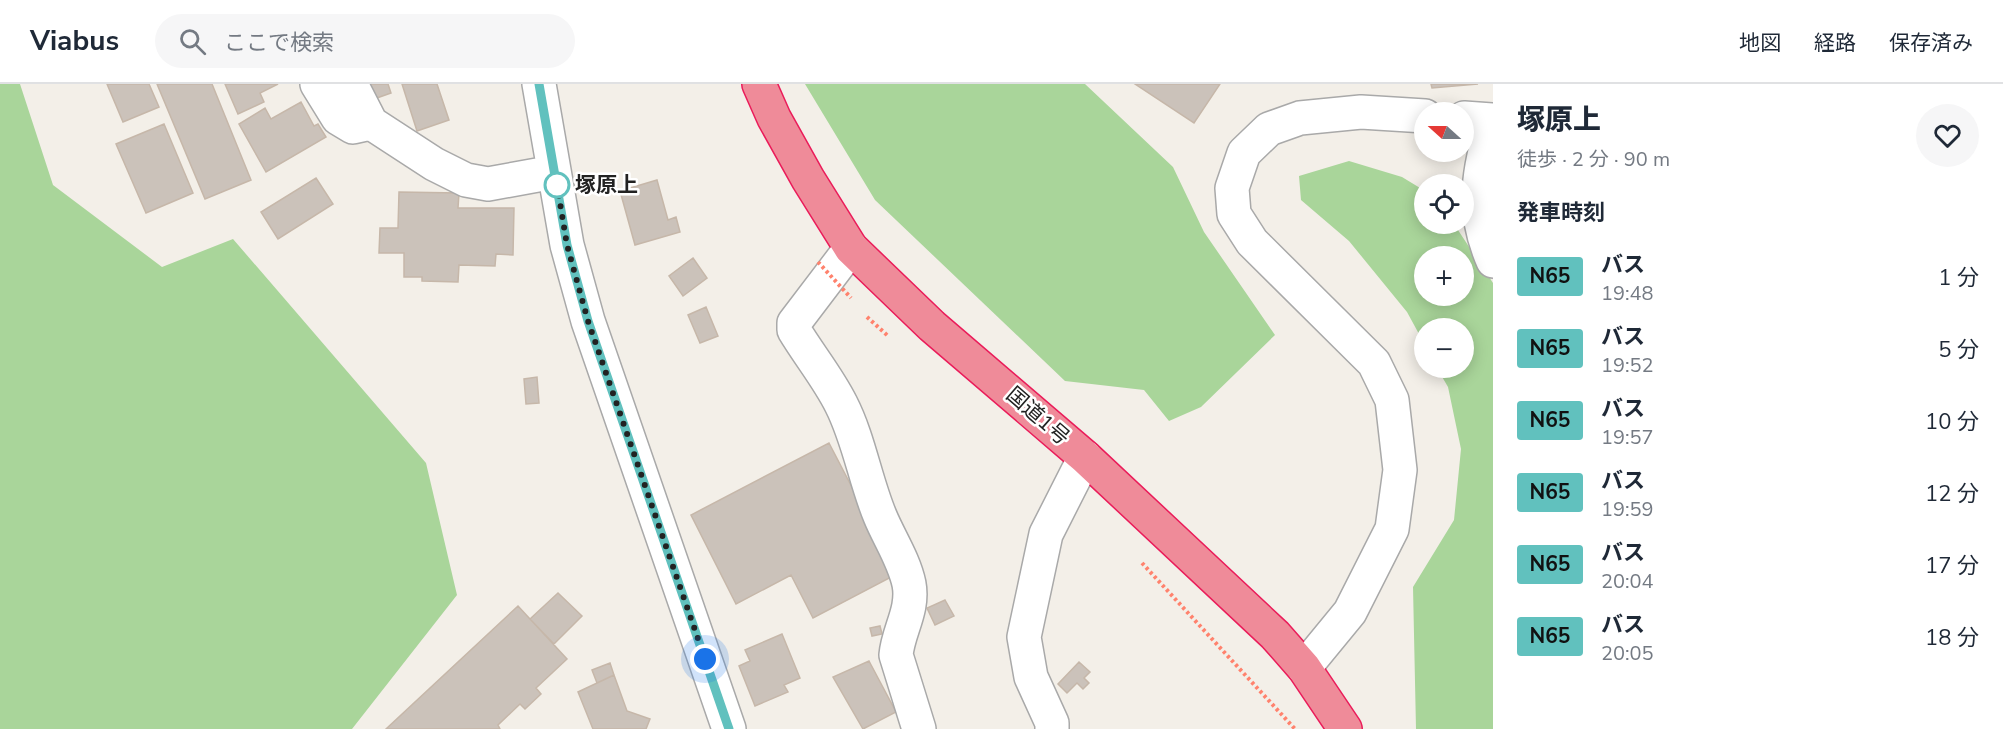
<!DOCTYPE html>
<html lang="ja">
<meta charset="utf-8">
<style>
body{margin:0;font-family:"Nunito Sans","Noto Sans JP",sans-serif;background:#f6f6f7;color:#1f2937;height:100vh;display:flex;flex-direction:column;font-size:22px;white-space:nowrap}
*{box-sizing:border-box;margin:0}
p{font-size:20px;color:#747a83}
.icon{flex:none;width:33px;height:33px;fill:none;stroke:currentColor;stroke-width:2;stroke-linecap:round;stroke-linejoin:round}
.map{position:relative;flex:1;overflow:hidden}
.panel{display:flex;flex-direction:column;background:#fff;width:510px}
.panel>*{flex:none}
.badge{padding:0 12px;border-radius:4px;font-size:21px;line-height:39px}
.needle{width:39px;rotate:291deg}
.buttons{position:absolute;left:1414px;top:18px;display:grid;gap:12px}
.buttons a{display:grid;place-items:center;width:60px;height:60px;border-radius:50%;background:#fff;box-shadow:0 3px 15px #0003;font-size:30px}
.you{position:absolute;width:30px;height:30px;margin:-15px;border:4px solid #fff;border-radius:50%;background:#1a73e8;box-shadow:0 0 0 9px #1a73e833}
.map>.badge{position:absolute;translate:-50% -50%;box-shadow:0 0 0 3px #fff}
h2{padding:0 24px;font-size:22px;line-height:54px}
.round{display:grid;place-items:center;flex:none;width:63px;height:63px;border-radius:32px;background:#f6f6f7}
.overview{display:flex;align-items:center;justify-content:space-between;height:102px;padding:0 24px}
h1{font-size:28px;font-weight:800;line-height:45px}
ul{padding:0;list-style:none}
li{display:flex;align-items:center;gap:18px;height:72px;padding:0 24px}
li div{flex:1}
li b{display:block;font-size:22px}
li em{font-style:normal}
li .badge{min-width:66px;font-weight:700;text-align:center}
header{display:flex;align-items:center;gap:36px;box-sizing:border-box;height:84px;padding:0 30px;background:#fff;border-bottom:2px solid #e0e1e3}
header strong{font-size:28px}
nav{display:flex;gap:33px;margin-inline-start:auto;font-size:21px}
.search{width:420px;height:54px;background:#f6f6f7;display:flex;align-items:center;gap:15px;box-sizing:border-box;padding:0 21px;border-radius:33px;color:#747a83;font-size:22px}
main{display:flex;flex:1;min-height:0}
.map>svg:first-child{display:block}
.forest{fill:#a9d59a;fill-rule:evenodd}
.building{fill:#cbc2ba;stroke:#c6b7a9;stroke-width:1.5}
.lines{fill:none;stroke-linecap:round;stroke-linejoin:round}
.minor-casing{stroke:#a9a9a9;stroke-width:36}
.highway-casing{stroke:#ea1c5a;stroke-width:36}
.path{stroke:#ff826d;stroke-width:4;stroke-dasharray:3 3;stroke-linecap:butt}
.minor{stroke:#fff;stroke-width:33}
.highway{stroke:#ef8b99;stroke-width:33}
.path-bridge{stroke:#ff826d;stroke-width:4;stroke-dasharray:3 3;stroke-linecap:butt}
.line-casing{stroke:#fff;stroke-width:14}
.line{stroke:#61c1be;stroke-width:9}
.walk{stroke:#222;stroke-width:6;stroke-dasharray:0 10.8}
.stop-dot{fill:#fff;stroke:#61c1be;stroke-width:3}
.labels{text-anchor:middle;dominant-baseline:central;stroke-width:5;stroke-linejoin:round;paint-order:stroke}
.stop-label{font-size:21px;font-weight:bold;fill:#222;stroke:#fff;text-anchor:start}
.street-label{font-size:21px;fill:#222;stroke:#fff}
</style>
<header>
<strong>Viabus</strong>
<div class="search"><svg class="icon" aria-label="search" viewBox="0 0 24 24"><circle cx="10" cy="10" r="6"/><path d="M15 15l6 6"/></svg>ここで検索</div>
<nav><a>地図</a><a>経路</a><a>保存済み</a></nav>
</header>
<main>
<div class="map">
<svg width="1493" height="645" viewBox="0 0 1493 645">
<rect width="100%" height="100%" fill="#f3efe8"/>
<path class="forest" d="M0 0H20L53 101 162 183 233 155 426 379 457 511 352 645H0Z
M805 0H1085L1173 83 1204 148 1275 251 1201 323 1169 337 1144 306 1065 297 875 116Z
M1349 77 1402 93 1425 107V140H1454L1493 199V645H1416L1413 503 1454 436 1461 365 1448 303 1437 284H1464V244H1425V261L1407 228 1349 157 1301 116 1299 92ZM1425 172H1464V212H1425Z"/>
<path class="building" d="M107 0H149L159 23 123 38Z
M157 0H212L251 96 205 115Z
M225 0H278L260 9 264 18 238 30Z
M367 0H388L391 9 374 15Z
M402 0H437L449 36 417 47Z
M1135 0H1220L1194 39Z
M1431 0H1478L1432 4Z
M301 18 314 42 318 40 326 53 266 88 239 40 265 24 271 35Z
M164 40 193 109 146 129 116 60Z
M316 94 333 120 278 155 261 128Z
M657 96 668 136 676 133 680 148 635 161 620 107Z
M399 108 459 109 458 124H514L513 171 496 170 495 182 459 181 458 198 422 197V193H404V169H379L380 144H398Z
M693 174 707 194 683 212 669 192Z
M706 223 718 252 700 259 688 231Z
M537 293 539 319 526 320 524 295Z
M829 359 897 490 813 534 791 491 736 520 691 431Z
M558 509 582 532 554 560 530 535Z
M945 516 954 532 935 541 927 524Z
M518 522 567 575 536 604 541 610 525 625 520 620 498 641 500 645H386Z
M880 542 882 550 872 552 870 544Z
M782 550 800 594 784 601 788 608 755 622 739 582 750 577 745 566Z
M869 577 896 628 863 645 833 593Z
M1079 578 1090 588 1084 594 1089 599 1083 605 1077 599 1067 609 1058 600Z
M610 579 614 591 597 599 592 586Z
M614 591 627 627 650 635 646 645H593L578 608Z"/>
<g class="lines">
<defs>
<path id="minor" d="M317 0 338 34 353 43 371 39
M351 0 371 39 434 80 466 96 488 100 554 88
M539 0 567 161 588 237 729 645
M1464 34 1493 36
M1493 36C1479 88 1470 124 1493 177
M851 164 794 239V246C809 271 828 294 841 320 859 355 865 396 880 432 889 454 904 476 909 500 914 526 898 547 896 571L919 645
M1304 584 1350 528 1392 445 1400 386 1392 316 1374 279 1252 158 1234 130 1232 104 1244 69 1269 45 1300 34 1361 28 1425 32
M1052 645V639L1031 593 1024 553 1046 450 1085 373"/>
<path id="highway" d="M759 0 774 34 808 95 851 164 932 242 1085 373 1275 551 1304 584 1345 645"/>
</defs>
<use href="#minor" class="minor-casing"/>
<use href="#highway" class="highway-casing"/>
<path class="path" d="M867 233 888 252
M1142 479 1295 645"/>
<use href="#minor" class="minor"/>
<use href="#highway" class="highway"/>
<path class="path-bridge" d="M818 178 851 214"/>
</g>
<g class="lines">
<defs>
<path id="line" d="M539 0 567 161 588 237 729 645"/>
</defs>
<use href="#line" class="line-casing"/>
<use href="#line" class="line"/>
<path class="walk" d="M557 101 567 161 588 237 705 575"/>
</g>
<circle class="stop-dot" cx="557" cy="101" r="12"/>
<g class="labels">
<g class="stop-label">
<text x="575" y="101">塚原上</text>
</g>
<g class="street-label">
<text transform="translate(1038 332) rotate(41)">国道1号</text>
</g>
</g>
</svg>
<div class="buttons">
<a><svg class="needle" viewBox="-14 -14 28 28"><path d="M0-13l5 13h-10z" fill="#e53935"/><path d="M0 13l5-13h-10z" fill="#747a83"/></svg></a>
<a><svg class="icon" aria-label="locate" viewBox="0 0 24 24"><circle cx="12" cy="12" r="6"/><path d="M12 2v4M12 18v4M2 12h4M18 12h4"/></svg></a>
<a>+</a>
<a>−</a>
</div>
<div class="you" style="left:705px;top:575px"></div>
</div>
<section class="panel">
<div class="overview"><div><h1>塚原上</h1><p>徒歩 · 2 分 · 90 m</p></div><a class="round"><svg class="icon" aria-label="heart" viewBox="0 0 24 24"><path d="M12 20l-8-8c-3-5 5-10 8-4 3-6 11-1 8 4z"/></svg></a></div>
<h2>発車時刻</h2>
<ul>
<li><span class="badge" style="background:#61c1be;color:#111">N65</span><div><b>バス</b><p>19:48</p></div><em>1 分</em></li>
<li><span class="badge" style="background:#61c1be;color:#111">N65</span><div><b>バス</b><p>19:52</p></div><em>5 分</em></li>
<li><span class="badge" style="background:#61c1be;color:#111">N65</span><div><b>バス</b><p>19:57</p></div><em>10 分</em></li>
<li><span class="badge" style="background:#61c1be;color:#111">N65</span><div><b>バス</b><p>19:59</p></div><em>12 分</em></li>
<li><span class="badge" style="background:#61c1be;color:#111">N65</span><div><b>バス</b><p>20:04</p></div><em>17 分</em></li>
<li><span class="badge" style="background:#61c1be;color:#111">N65</span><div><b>バス</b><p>20:05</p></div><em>18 分</em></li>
</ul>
</section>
</main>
